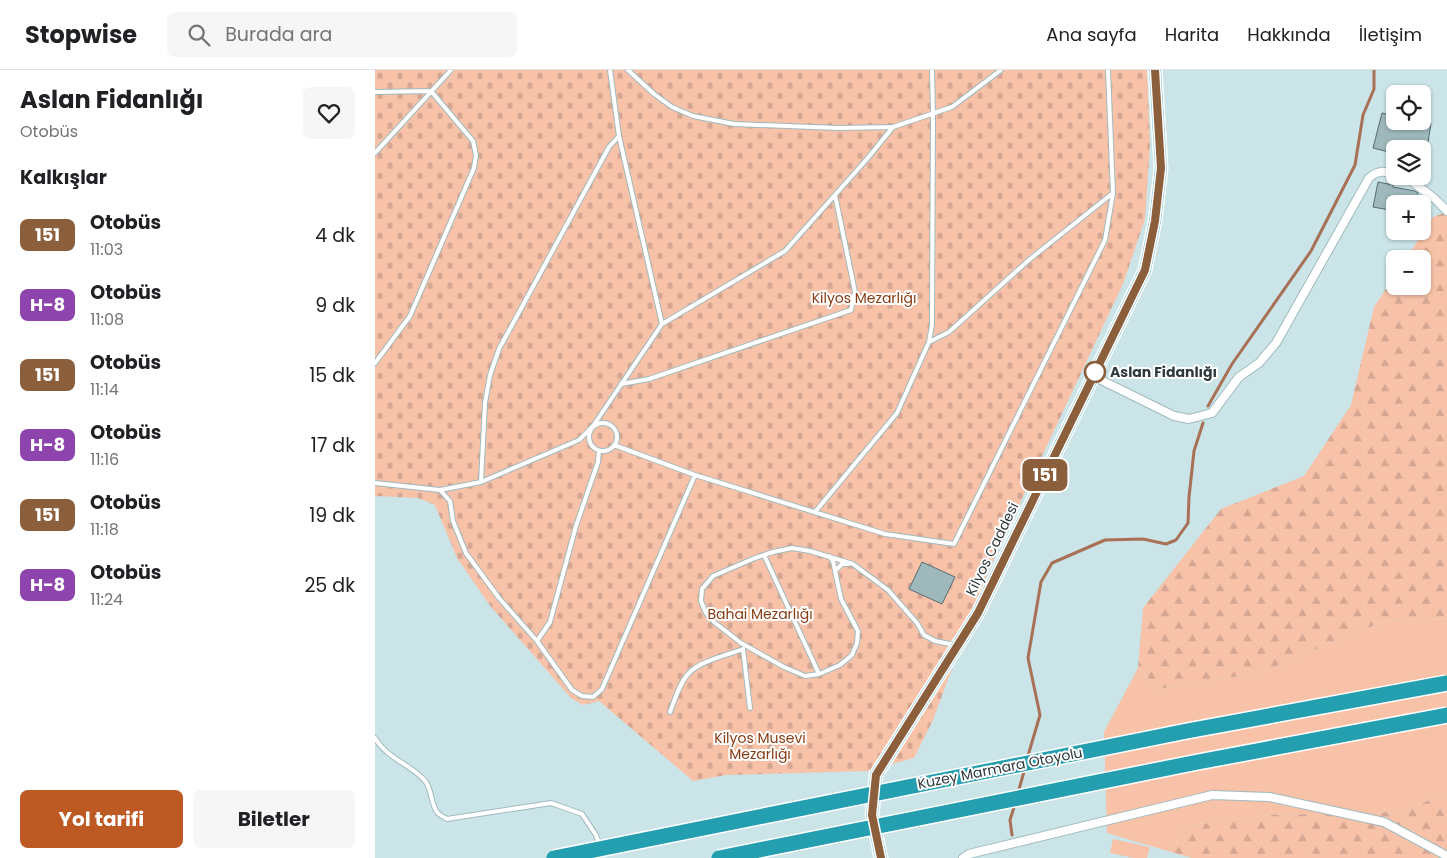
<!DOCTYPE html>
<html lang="tr">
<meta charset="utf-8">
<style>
body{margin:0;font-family:Poppins,sans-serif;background:#f6f6f6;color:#202124;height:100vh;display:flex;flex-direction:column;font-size:19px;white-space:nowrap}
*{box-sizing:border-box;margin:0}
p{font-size:16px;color:#757577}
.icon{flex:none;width:28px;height:28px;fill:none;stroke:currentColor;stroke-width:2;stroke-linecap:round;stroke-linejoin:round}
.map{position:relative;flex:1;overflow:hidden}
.sheet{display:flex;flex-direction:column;background:#fff;width:375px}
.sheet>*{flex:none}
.badge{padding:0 10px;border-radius:8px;font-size:18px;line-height:32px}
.fabs{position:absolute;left:1011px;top:15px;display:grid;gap:10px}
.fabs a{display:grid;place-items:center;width:45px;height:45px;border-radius:8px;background:#fff;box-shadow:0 1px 4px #0004;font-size:25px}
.map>.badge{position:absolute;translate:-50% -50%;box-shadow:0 0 0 2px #fff}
h2{padding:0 20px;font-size:19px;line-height:45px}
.round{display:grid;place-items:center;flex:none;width:52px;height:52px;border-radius:8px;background:#f6f6f6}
.headline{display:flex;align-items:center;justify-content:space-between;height:85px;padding:0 20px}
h1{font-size:24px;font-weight:700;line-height:38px}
.primary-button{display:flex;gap:10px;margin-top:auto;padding:10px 20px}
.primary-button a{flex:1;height:58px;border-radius:8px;background:#bd5923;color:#fff;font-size:20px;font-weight:700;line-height:58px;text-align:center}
.primary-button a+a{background:#f6f6f6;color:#202124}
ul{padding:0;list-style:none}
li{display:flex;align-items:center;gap:15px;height:70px;padding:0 20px}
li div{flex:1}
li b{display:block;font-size:19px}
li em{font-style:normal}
li .badge{min-width:55px;font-weight:700;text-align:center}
header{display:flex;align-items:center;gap:30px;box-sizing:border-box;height:70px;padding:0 25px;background:#fff;border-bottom:1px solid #e0e0e0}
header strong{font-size:24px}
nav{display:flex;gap:28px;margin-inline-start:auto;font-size:18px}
.search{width:350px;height:45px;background:#f6f6f6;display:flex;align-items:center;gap:12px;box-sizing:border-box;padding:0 18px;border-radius:8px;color:#757577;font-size:19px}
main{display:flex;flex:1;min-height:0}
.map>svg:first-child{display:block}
.green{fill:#f8c2a9}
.forest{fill:url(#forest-firs)}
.cemetery{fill:url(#cemetery-stones)}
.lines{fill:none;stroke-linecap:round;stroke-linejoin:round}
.stream{stroke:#a87156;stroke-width:3}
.building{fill:#9eb8bc;stroke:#556d70}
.service-casing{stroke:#a0babe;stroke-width:6}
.minor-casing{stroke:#a0babe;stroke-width:10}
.primary-casing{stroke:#fff;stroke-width:15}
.service{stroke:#fff;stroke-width:4}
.minor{stroke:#fff;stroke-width:8}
.primary{stroke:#7bc5cf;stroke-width:12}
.motorway-bridge-casing{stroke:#fff;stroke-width:18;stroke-linecap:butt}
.motorway-bridge{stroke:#239faf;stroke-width:15}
.line-casing{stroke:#fff;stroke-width:11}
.line{stroke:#8b5e3c;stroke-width:8}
.stop-dot{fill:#fff;stroke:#8b5e3c;stroke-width:2.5}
.labels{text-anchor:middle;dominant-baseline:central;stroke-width:4;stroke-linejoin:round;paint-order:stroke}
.park-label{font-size:14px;fill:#883c12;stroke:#fff}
.stop-label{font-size:14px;font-weight:bold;fill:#2e393b;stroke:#fff;text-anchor:start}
.street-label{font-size:14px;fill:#2e393b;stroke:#fff}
</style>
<header>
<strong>Stopwise</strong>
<div class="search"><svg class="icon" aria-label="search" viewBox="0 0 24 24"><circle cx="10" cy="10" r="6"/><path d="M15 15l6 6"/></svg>Burada ara</div>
<nav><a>Ana sayfa</a><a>Harita</a><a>Hakkında</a><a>İletişim</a></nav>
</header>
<main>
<section class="sheet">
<div class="headline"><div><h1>Aslan Fidanlığı</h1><p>Otobüs</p></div><a class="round"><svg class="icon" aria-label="heart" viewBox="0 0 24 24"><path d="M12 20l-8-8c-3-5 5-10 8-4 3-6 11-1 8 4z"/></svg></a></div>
<h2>Kalkışlar</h2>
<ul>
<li><span class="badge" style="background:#8b5e3c;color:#fff">151</span><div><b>Otobüs</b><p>11:03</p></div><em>4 dk</em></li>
<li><span class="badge" style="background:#8e44ad;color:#fff">H-8</span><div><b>Otobüs</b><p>11:08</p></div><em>9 dk</em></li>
<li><span class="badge" style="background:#8b5e3c;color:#fff">151</span><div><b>Otobüs</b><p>11:14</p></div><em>15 dk</em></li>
<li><span class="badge" style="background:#8e44ad;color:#fff">H-8</span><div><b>Otobüs</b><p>11:16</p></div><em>17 dk</em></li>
<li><span class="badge" style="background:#8b5e3c;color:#fff">151</span><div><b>Otobüs</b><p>11:18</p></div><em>19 dk</em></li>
<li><span class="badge" style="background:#8e44ad;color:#fff">H-8</span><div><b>Otobüs</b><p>11:24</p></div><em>25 dk</em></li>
</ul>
<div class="primary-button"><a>Yol tarifi</a><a>Biletler</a></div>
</section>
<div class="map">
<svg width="1072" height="788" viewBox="0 0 1072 788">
<defs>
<pattern id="forest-firs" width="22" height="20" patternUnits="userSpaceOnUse" patternTransform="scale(1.25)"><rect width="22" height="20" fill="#f8c2a9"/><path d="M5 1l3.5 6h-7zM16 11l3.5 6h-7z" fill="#d5a792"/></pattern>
<pattern id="cemetery-stones" width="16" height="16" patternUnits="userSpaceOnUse" patternTransform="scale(1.25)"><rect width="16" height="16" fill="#f8c2a9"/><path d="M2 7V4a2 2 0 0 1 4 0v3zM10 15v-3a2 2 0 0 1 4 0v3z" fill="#d5a792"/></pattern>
</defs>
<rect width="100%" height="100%" fill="#cae4e8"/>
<path class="green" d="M1072 548V723L1026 742 896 745 811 756 796 782 732 763 729 662 763 598 784 619 884 603 1009 551Z
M738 769 775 777 772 788H759L735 783Z"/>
<path class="forest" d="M1072 142V548L1009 551 884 603 784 619 763 598 768 538 846 439 929 406 976 335 999 237 1020 205V216H1048V189H1031L1058 147Z
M1072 723V788H817L796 782 811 756 896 745 1026 742Z"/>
<path class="cemetery" d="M0 0H772L775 75 770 149 748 214 613 501 558 650 539 688 492 701 351 705 318 711 224 631 208 635 196 628 116 537 82 488 60 435 43 428 0 426Z"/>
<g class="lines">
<path class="stream" d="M833 336 857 294 936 181 980 95 988 45 999 19V0
M652 689 665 645 653 588 666 512 677 493 730 470 768 469 791 474 801 470 813 453 814 427 819 381 828 353
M643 723 650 698
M637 765 635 750 640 734"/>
</g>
<path class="building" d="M1007 43 1020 46V51H1046L1056 53 1052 79H1019L1018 83 998 78Z
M1003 112 1018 115V117L1040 121 1043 123 1041 134H1020V141L998 137Z
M547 492 580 507 567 534 534 519Z"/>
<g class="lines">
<defs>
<path id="service" d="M235 0 244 66 287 254
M253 0 279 24 297 37 318 46 359 54 463 58 518 57 577 37 626 0
M0 22 56 21 98 71 101 85 99 98 35 246 0 293
M0 83 76 0
M554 272 574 262 655 189 738 123
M246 314 274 309 476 240 480 222 460 125
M214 367a14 14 0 1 1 28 0a14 14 0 1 1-28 0Z
M239 375 320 405 510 464 579 474 730 170 738 123 733 0
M106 412 110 333 115 305 124 279 234 77 244 66
M0 413 65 420 106 412 204 370 218 356 287 254 410 181 492 89 518 57
M65 420 75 431 78 451 91 483 124 528 162 571 175 552 201 456 223 392 224 381
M440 442 522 343 554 272 557 255 558 43 557 0
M389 485 444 604
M454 486 458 491 466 529 483 561 482 573 477 585 465 595 444 604 430 606 409 597 366 573 339 552 331 543 326 531 327 519 338 506 380 488 398 482 417 478 435 481 478 494 513 520 542 553 549 565 560 571 580 575
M460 501 467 494H473
M162 571 197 620 207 626 218 627 227 619 320 405
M368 579 375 638
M295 642C300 630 304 613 314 603 325 591 353 585 368 579
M0 668C13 690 38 695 51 712 57 721 56 734 62 742 64 745 69 747 72 749L176 733 207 744 221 765 225 776"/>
<path id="minor" d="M1030 106 1060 129 1072 141
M718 306 799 346 814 349 837 343 864 307 884 293 901 273 994 108C1003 100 1009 101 1020 104
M588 788 594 784 837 725 894 727 1009 752 1072 786"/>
<path id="primary" d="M506 788 497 745 501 705 603 543 770 200 780 151 786 98 780 0"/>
</defs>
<use href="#service" class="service-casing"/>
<use href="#minor" class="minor-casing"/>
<use href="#primary" class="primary-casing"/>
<use href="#service" class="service"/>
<use href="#minor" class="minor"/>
<use href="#primary" class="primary"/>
<defs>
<path id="motorway-bridge" d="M179 788 812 661 1072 613
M344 788 823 692 1072 645"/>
</defs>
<use href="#motorway-bridge" class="motorway-bridge-casing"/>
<use href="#motorway-bridge" class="motorway-bridge"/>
</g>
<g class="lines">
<defs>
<path id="line" d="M506 788 497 745 501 705 603 543 770 200 780 151 786 98 780 0"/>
</defs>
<use href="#line" class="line-casing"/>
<use href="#line" class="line"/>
</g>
<circle class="stop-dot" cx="720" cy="302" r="10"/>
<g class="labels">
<g class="park-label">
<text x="489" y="228">Kilyos Mezarlığı</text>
<text x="385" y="544">Bahai Mezarlığı</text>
<text x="385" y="668">Kilyos Musevi<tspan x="385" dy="16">Mezarlığı</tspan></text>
</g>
<g class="stop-label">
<text x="735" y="302">Aslan Fidanlığı</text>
</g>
<g class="street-label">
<text transform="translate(617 479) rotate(-64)">Kilyos Caddesi</text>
<text transform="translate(625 698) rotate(-11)">Kuzey Marmara Otoyolu</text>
</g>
</g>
</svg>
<div class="fabs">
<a><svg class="icon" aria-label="locate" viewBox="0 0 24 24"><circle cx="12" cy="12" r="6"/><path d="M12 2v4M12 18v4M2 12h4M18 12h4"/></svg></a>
<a><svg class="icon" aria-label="layers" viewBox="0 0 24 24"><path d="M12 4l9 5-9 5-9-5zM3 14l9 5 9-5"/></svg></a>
<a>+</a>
<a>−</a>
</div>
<b class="badge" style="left:670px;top:405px;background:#8b5e3c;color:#fff">151</b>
</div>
</main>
